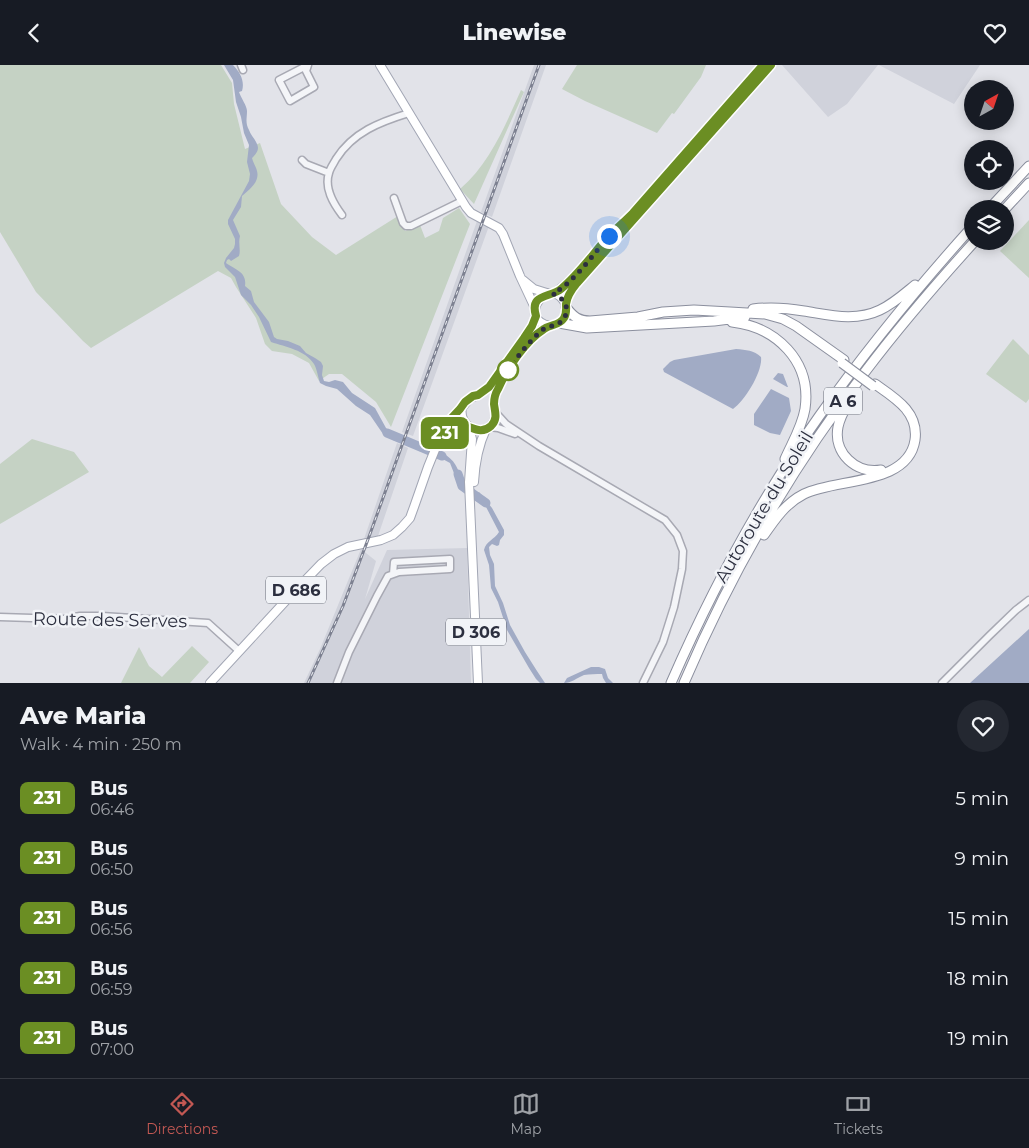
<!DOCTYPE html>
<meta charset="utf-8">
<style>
body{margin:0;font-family:Montserrat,sans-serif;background:#242831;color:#f1f3f6;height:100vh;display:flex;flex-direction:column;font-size:19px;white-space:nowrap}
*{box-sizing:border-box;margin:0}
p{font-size:16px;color:#9ea1a6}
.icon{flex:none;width:28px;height:28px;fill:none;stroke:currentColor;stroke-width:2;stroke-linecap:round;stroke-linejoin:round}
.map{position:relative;height:618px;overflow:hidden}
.drawer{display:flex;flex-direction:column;background:#171b24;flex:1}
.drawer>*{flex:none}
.badge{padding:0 10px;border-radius:8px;font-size:18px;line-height:32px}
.needle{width:32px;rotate:40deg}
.controls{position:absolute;left:964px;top:15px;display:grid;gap:10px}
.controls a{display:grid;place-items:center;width:50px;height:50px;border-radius:50%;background:#171b24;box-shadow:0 2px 12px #0003;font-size:25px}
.you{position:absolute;width:25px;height:25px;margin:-12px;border:4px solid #fff;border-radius:50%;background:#1a73e8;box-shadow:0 0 0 8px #1a73e833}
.map>.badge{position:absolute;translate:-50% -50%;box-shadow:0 0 0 2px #fff}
.round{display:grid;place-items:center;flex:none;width:52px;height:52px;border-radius:26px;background:#242831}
.overview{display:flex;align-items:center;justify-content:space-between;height:85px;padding:0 20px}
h1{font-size:24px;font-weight:800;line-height:38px}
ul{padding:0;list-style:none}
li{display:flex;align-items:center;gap:15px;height:60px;padding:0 20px}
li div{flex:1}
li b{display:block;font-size:19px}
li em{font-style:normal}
li .badge{min-width:55px;font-weight:700;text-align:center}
header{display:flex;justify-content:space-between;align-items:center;height:65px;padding:0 20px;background:#171b24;font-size:22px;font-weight:800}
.tabs{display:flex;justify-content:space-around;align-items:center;height:70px;border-top:1px solid #363941;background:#171b24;font-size:14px;color:#9ea1a6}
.tabs a{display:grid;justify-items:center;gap:2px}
.tabs .on{color:#c25853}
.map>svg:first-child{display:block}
.built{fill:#d0d2db}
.green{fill:#c5d2c4}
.water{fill:#a1abc5}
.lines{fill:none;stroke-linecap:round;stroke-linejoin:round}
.river{stroke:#a1abc5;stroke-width:9}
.minor-casing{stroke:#a8a9b3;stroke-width:9}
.major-casing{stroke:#a2a6b4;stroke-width:10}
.highway-casing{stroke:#8b8f9e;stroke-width:11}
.minor{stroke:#f4f5f8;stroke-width:6}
.major{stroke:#fff;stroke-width:8}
.highway{stroke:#fff;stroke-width:9}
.rail-casing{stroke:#7d8191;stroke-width:3}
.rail{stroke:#f1f3f7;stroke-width:1;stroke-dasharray:4;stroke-linecap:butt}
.highway-bridge-casing{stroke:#8b8f9e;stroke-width:11;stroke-linecap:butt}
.highway-bridge{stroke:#fff;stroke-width:9}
.line-casing{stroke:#fff;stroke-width:11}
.line{stroke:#6b8e23;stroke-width:8}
.walk{stroke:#2c2f3f;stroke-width:5;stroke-dasharray:0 9}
.stop-dot{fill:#fff;stroke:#6b8e23;stroke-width:2.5}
.labels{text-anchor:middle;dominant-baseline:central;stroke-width:5;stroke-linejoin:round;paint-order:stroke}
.shield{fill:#f1f3f7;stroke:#676a76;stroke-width:1}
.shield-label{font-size:16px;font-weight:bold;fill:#2c2f3f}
.street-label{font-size:18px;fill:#2c2f3f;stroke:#f1f3f7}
</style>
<header><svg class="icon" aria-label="back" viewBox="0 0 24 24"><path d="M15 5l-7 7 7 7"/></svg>Linewise<svg class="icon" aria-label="heart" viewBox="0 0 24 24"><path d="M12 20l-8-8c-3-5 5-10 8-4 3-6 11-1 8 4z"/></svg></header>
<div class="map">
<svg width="1029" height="618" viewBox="0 0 1029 618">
<rect width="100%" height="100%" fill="#e2e3e9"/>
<path class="built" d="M534 0H546L492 152 481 147Z
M782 0H878L847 39 828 52Z
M879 0H980L954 39Z
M477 156 489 161 413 371 402 367Z
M397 378 408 383 378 471 364 474Z
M467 483 471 618H304L320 584 361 484 376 496 365 534 387 485Z"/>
<path class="green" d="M0 0H221L232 18 234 39 245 84 260 78 281 139 312 172 336 190 398 151 405 166 420 160 425 173 439 166 443 153 459 143 470 159 391 362 376 337 342 309H329L319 316 309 298 292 289 272 286 265 279 256 253 236 222 231 213 218 206 91 283 83 276 36 227 0 167Z
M577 0H706L701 12 674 49 672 48 657 68 585 36 562 24Z
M521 25 524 27 474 139 460 124C490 98 505 61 521 25Z
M1029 155V213L1000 186Z
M1013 274 1029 290V334L1026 338 986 309Z
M32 374 74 387 89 407 0 459V399Z
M192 581 209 597 190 618H121L139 582 149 601 162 612Z"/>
<path class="water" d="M224 0H233C240 7 245 16 242 26L239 27C241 33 247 41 247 46 247 53 245 58 249 65 251 71 258 77 258 83 258 87 254 91 252 93 253 97 256 102 257 106 260 117 249 125 242 131L241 142 233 155 240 171C238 178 241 185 239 191L231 196 229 194 227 195 226 198C236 205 247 207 245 221L251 226 254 237 269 257 274 272 277 274 288 276 300 281 306 288 315 293 321 297 323 301 322 310 324 316 329 317 335 315 343 317 352 328 375 343 386 363 391 368 397 371 395 376 383 369 370 350 356 341 337 324 326 321 320 318C318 312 317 304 314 299 305 285 286 282 271 277L259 252 251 240 241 230 235 212 225 202 224 198 226 193 234 183 235 179V174L228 159V155L249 116 250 109 247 97 249 80 244 68 241 52 236 37 233 15Z
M736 284C746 285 754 285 761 292 763 306 745 336 733 344L664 307 663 304 670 297 674 295Z
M778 308 783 309 788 322H787L773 314Z
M771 324 789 333 791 346 780 370 770 368 754 360V349Z
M414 376 430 382 428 387 412 381Z
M439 385C455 396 456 398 462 416L463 418 461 419 457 416 450 398 437 391Z
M479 427 492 443 504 465V470L500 475 499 480 497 481 492 479 489 482 490 490 494 499 495 521 503 538 510 560 525 587 537 606 545 618H540L536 614 529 603 507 565 498 537 491 523 489 500 484 485C486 476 494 475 499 467L485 440 478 437V428Z
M1029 564V618H970Z
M591 602H599L605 604 608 613 613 618H606L603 613 602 609C596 609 590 609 584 610 577 613 571 618 564 618L567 613Z"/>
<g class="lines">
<path class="river" d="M387 368 442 391
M458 409 462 421 486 438"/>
<defs>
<path id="minor" d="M241 0 243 5
M308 0 306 6 314 22 290 36 279 15 308 0
M302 95 306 99 329 108
M394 133 403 158 406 161H411L462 136
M342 150C333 138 324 123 329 108 330 103 334 98 336 94 353 67 380 57 409 48
M496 348 506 359 539 381 665 455 677 470 683 486 682 504 674 542 663 577 643 618
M489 362 498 363 515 369
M0 552 64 554 80 551H102L208 558 239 586
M337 618 349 587 377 531 388 511 399 507 450 504V494L394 497 393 509
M942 618 989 571 1016 545 1029 535"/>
<path id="major" d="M380 0 466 142 471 148 499 163 503 169 520 211 535 243
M671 105 763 0
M523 215 534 224 550 229
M553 229C576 214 591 190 610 171 619 161 629 153 637 143
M550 261C514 254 551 207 566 240
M462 342C458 361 481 375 493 358 498 350 494 344 494 336 495 329 498 323 501 318 512 299 525 276 544 264 551 259 559 261 564 253 567 249 566 244 566 239 567 231 572 224 577 218L771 0
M469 363 472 374 469 417 478 618
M442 371C448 364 457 359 467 361
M474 417C475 399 478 381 486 364
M210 618 292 529 321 499 334 489 348 482 381 475 393 470 402 462 410 453 414 442 428 402 445 360 457 349 469 334 478 330 489 322 524 273 532 261 536 251"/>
<path id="highway" d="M989 144 1029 101
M1005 144 1029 118
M566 242C573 252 579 256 590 256L638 252 663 247 694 245 730 247 765 249 783 254 796 261 844 295
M753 244C770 242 787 243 804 246 830 250 855 257 880 245 893 239 904 229 915 220
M732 257C776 262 812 296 805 344 802 362 792 378 785 394
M559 258 587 263 714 256 745 252
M851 333C846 342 840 351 838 362 833 388 856 409 881 405
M764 470C775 454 786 438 804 429 836 413 908 421 915 375 919 347 895 333 875 319
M671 618C712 524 761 433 820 350 867 284 918 222 972 162
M684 618C731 508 792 402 865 307 899 262 936 219 975 176"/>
</defs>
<use href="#minor" class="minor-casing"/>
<use href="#major" class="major-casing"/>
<use href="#highway" class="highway-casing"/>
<use href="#minor" class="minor"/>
<use href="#major" class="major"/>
<use href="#highway" class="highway"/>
<defs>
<path id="rail" d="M308 618 343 541 370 469 539 0"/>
</defs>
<use href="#rail" class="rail-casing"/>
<use href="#rail" class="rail"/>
<defs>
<path id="highway-bridge" d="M842 298 873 321"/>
</defs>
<use href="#highway-bridge" class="highway-bridge-casing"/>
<use href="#highway-bridge" class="highway-bridge"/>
</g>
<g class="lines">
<defs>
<path id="line" d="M763 0 633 148C625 156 616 164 608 172 592 190 579 209 561 224 550 233 529 228 536 251L532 261 524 273 489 322 478 330 473 331 465 337 460 344 445 360 438 376C443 368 455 357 466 361 475 364 482 369 491 361 498 354 495 347 494 339 494 334 495 329 498 324 507 304 525 276 544 264 551 259 559 261 564 253 567 248 566 244 566 239 567 231 572 224 577 218L771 0"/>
</defs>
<use href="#line" class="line-casing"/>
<use href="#line" class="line"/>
<path class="walk" d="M508 305C518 291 528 278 541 266 548 260 559 262 564 253 571 243 563 232 553 229 576 215 592 191 609 171"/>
</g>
<circle class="stop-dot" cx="508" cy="305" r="10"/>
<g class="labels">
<g class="shield">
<rect x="824" y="322.5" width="38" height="27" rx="4"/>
<rect x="266" y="511.5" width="60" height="27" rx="4"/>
<rect x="446" y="553.5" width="60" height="27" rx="4"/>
</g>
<g class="shield-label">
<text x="843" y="336">A 6</text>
<text x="296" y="525">D 686</text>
<text x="476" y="567">D 306</text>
</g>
<g class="street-label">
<text transform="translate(764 442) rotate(-59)">Autoroute du Soleil</text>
<text transform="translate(110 555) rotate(1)">Route des Serves</text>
</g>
</g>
</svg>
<div class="controls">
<a><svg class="needle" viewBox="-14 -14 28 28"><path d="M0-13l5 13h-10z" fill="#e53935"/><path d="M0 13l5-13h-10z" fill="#9ea1a6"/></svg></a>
<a><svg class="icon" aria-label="locate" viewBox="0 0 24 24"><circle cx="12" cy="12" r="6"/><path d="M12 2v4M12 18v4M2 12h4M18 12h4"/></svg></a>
<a><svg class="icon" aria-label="layers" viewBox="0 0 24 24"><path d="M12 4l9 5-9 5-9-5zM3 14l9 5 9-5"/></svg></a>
</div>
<div class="you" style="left:609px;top:171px"></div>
<b class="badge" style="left:445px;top:368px;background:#6b8e23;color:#fff">231</b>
</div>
<section class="drawer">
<div class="overview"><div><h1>Ave Maria</h1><p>Walk · 4 min · 250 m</p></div><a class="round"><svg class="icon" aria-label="heart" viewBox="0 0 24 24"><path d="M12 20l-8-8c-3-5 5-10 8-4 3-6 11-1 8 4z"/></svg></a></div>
<ul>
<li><span class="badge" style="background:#6b8e23;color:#fff">231</span><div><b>Bus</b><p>06:46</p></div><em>5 min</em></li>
<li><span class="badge" style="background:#6b8e23;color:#fff">231</span><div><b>Bus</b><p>06:50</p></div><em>9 min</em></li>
<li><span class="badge" style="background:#6b8e23;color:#fff">231</span><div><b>Bus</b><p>06:56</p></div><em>15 min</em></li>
<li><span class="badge" style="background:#6b8e23;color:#fff">231</span><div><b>Bus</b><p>06:59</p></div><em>18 min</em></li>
<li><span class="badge" style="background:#6b8e23;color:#fff">231</span><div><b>Bus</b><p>07:00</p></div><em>19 min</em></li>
</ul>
</section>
<nav class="tabs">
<a class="on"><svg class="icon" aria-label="directions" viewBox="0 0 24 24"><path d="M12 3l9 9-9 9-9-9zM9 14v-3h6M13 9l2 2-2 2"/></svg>Directions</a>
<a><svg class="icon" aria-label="map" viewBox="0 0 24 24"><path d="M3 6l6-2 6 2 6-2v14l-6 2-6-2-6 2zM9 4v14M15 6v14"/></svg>Map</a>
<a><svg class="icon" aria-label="tickets" viewBox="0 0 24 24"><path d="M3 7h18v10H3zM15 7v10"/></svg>Tickets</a>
</nav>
